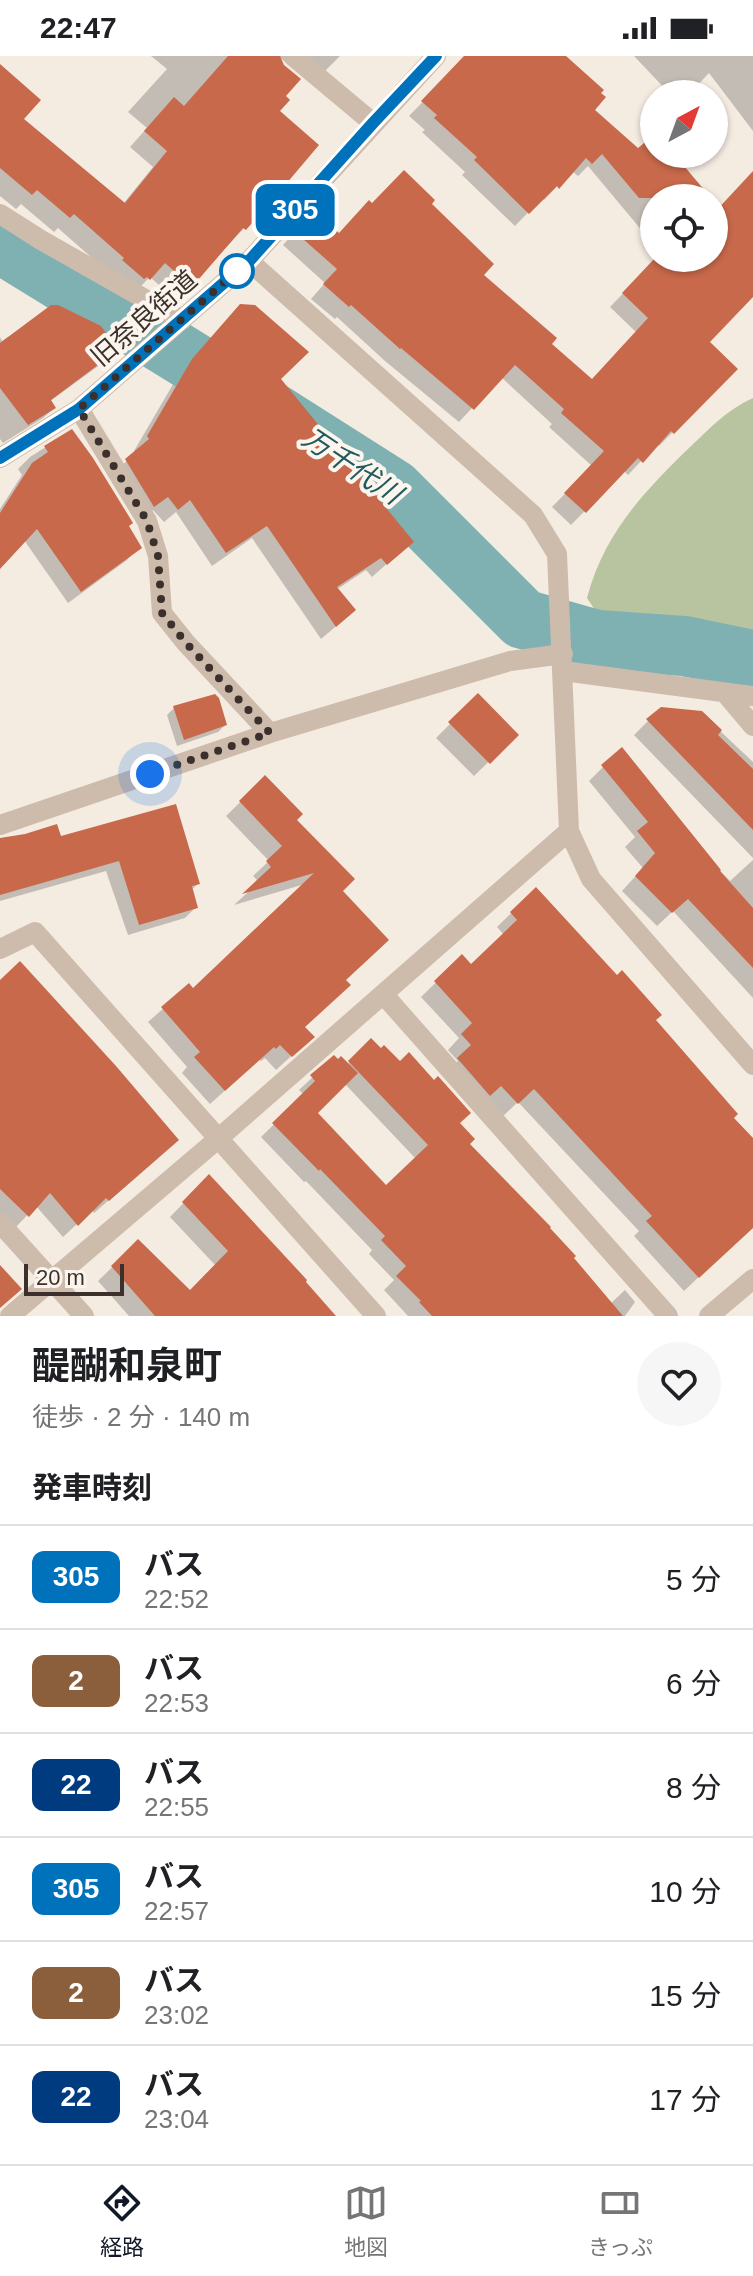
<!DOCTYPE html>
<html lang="ja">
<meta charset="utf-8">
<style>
body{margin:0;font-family:Helvetica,"Noto Sans JP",sans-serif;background:#f6f6f6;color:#202124;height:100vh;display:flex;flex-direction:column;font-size:30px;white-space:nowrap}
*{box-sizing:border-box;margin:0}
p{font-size:26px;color:#757577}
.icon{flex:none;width:44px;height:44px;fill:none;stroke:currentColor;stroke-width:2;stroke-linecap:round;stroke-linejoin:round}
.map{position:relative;height:1260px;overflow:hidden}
.details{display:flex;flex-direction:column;background:#fff;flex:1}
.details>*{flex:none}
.badge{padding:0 16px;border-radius:12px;font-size:28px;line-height:52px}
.needle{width:52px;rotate:41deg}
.buttons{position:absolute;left:640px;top:24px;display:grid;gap:16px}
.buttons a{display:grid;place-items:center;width:88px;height:88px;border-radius:50%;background:#fff;box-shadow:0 2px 6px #0004;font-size:40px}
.scale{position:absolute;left:24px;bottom:20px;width:100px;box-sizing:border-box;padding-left:8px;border:4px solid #3b302b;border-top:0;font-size:22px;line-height:28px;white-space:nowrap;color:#3b302b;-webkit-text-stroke:6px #fbf5ee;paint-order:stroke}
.you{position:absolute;width:40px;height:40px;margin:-20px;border:6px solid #fff;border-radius:50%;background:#1a73e8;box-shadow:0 0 0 12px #1a73e833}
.map>.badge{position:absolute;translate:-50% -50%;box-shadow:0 0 0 4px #fff}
h2{padding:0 32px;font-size:30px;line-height:72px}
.round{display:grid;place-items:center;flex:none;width:84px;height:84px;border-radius:42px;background:#f6f6f6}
.summary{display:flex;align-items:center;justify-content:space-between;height:136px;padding:0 32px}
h1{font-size:38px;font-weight:700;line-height:60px}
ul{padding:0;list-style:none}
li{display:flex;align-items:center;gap:24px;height:104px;padding:0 32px;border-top:2px solid #e0e0e0}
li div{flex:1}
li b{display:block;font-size:30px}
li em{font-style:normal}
li .badge{min-width:88px;font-weight:700;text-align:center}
.status{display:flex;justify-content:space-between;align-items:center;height:56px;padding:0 40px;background:#fff;direction:ltr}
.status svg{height:22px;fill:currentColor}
.tabs{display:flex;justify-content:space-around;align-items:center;height:112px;border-top:2px solid #e0e0e0;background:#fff;font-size:22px;color:#757577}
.tabs a{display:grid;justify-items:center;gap:4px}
.tabs .selected{color:#111827}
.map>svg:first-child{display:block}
.green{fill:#b8c4a0}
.shadow{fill:#0003;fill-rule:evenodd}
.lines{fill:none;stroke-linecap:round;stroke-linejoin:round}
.river{stroke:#7fb0b2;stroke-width:60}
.building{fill:#c8694b}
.minor{stroke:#cdbbac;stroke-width:20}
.line-casing{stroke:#fff;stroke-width:18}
.line{stroke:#0072bc;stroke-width:12}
.walk{stroke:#3b302b;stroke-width:8;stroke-dasharray:0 14.4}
.stop-dot{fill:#fff;stroke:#0072bc;stroke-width:4}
.labels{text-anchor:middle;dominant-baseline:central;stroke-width:8;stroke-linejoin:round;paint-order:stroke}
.street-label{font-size:26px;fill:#3b302b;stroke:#fbf5ee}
.water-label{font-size:28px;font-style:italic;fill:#1f5a5e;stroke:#fbf5ee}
</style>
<div class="status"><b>22:47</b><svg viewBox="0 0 49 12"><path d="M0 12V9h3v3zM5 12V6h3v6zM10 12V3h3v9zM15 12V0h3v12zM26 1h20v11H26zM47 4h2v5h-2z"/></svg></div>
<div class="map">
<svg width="753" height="1260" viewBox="0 0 753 1260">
<rect width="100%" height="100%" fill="#f4ebe1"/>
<path class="green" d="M753 342V594L694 579 641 580 601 563 587 542C604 477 644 436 690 391 710 372 728 353 753 342Z"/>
<path class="shadow" d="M151 0H340L324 16 301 18 279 1 283 40 277 55 283 128 292 136 258 171 251 165 176 244 150 221 133 238 58 172 54 176 21 148 16 153 0 140V11L21 64 123 148 153 111 130 91 147 72 128 56 167 13Z
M498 0H563L592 54 638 95 654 82V98H672L709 142H654V189L588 110 578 120 572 115 544 144 542 142 515 170 462 119 465 116 422 76 425 74 409 60 453 15Z
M634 0H753V75L709 17 689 38H670Z
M753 117V239L707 286 735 313 659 390 657 388 628 419 624 415 571 469 552 451 592 410 549 371 552 368 501 321 459 366 385 305 337 261 335 263 311 243 325 227 283 189 301 169 339 179 429 148 481 219 549 288 591 325 636 276 610 251 657 202H714V148L719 154Z
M56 250 116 294 105 305 49 346 54 352 43 362 3 387 0 383V281L2 285Z
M227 264 278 323 411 486 372 521 366 514 336 534 340 567 321 583 252 482 212 510 176 456 164 466 153 454 139 464 112 418 136 397 134 395 179 318Z
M71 375 139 491 127 504 68 547 24 484 0 509V453L22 419 18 413 30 401Z
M478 640 516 679 474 720 436 682Z
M174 652 225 669 218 676 177 690 167 659Z
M701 657 753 706V802L634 679 648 665Z
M603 711 707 801 730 825 753 804V942L673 855 657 870 622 835 643 812 625 791 635 781 589 725Z
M265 722 340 835 344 924 303 971 298 994 276 1014 265 1002 261 1005 259 1004 210 1048 182 1017 187 1011 148 966 189 930 193 935 305 828 234 849 259 826 253 820 269 805 226 760Z
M60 783 198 828 191 834 196 851 185 862 128 879 106 815 0 845V808Z
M536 833 654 964 753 1086V1164L721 1200 684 1235 634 1180 639 1175 518 1046 502 1061 444 1018 458 1005 448 994 459 982 421 941 462 901 471 911 504 879 497 871Z
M0 927 163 1097 94 1157 92 1154 63 1181 36 1150 14 1173 0 1176Z
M371 985 458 1068 467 1088 610 1248 625 1234 635 1246 625 1260H408L384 1234 394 1224 369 1198 372 1194 306 1125 304 1126 261 1081 304 1039 299 1034 333 1002 347 1009ZM345 1028 416 1103 386 1132 315 1057Z
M209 1121 333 1260H129L98 1225 138 1186 190 1236 216 1210 170 1161Z"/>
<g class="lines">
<path class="river" d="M0 187 190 304 393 433 523 563 597 584 684 590 753 604"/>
</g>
<path class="building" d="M228 0H280L284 9 301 23 286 40 290 44 280 55 319 89 286 128 295 136 275 157 267 150 246 174 243 172 192 231 165 207 150 224 147 221 144 223 122 204 124 202 74 158 70 162 37 134 32 139 0 112V8L41 44 24 63 125 147 167 95 144 75 174 41 184 50Z
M464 0H566L604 34 601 37 606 41 595 54 638 92 654 79V98H674L711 142H639L602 98 592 108 586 102 559 133 557 130 529 158 474 104 477 101 434 62 437 59 421 45Z
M404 114 435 144 432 148 494 208 484 219 557 282 552 288 592 323 648 262 622 237 655 202H714V157L753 115V241L710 286 738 313 674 378 671 375 643 407 638 402 586 457 564 437 604 395 561 357 564 353 515 309 474 354 401 292 400 293 351 249 349 251 323 228 337 213 294 175 314 153 339 177 369 144 372 147Z
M240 248 255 249 309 296 281 323 414 486 387 509 381 502 337 531 356 554 336 571 267 470 226 497 190 444 178 454 168 441 154 451 125 403 149 383 147 380 192 303Z
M51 249H58L101 270 118 294 51 344 56 352 28 369 0 332V287Z
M72 373 93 402 133 467 129 470 142 492 81 536 37 473 0 513V457L32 407 48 396 44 390Z
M478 637 519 679 490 708 448 666Z
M215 638 219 642 227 669 184 684 173 650Z
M661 651 702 655 722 674 718 679 753 713V774L646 663Z
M622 691 721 814 720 815 753 852V912L688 843 672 857 635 820 655 797 637 775 648 766 601 709Z
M265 719 303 758 297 764 355 823 343 835 389 884 346 924 351 929 305 971 315 981 292 1001 280 989 276 993 274 991 225 1035 194 1001 200 996 161 951 189 927 193 932 314 817 242 838 271 811 266 805 282 790 239 745Z
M176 748 200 828 192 830 198 852 139 869 119 805 0 839V782L25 778 57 768 61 780Z
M536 831 617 919 622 914 662 959 656 964 738 1058 734 1062 753 1082V1172L699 1222 646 1165 652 1160 534 1033 518 1048 501 1030 490 1040 457 1002 471 989 461 978 472 967 434 925 462 898 471 908 517 864 510 856Z
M20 905 116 1010 179 1084 109 1145 106 1142 78 1170 50 1137 29 1161 0 1133V924Z
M371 982 381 992 384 989 400 1005 409 996 434 1024 438 1020 471 1057 460 1067 475 1083 470 1088 551 1171 550 1172 576 1200 574 1202 623 1260H432L419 1246 421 1245 396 1220 406 1210 381 1184 385 1180 320 1113 319 1115 272 1067 315 1025 310 1019 334 999 338 1003 341 1000 358 1017 318 1057 386 1129 428 1089 348 1005Z
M209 1118 307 1224 306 1226 336 1260H155L111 1210 138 1183 190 1234 228 1195 182 1146Z
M0 1209 22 1233 0 1252Z"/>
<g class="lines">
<path class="minor" d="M293 0 373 67
M0 158 41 184 182 264
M249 205 533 459 557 498 569 775 591 823 753 1009
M79 353 147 465 158 500 162 557 186 587 270 677
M0 402 79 353 249 205 436 0
M563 615 753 640
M726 638 753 670
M0 769 270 677 510 605 563 598
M0 893 35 876 376 1260
M383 938 668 1260
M0 1167 84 1260
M10 1260 219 1082 569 775
M709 1260 753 1223"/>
</g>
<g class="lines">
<defs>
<path id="line" d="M0 402 79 353 249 205 373 67 436 0"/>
</defs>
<use href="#line" class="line-casing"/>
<use href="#line" class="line"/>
<path class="walk" d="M150 718 270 677 186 587 162 557 158 500 147 465 79 353 237 215"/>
</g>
<circle class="stop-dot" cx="237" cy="215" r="16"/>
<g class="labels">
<g class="street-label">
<text transform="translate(144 262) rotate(-41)">旧奈良街道</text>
</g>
<g class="water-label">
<text transform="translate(352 410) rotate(34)">万千代川</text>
</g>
</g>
</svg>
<div class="buttons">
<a><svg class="needle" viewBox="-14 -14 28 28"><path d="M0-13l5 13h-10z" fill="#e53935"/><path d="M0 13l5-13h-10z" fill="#757577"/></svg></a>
<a><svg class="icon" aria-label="locate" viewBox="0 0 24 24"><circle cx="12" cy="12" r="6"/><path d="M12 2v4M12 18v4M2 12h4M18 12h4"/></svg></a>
</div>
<div class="scale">20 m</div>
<div class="you" style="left:150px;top:718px"></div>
<b class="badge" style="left:295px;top:154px;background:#0072bc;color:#fff">305</b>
</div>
<section class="details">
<div class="summary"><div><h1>醍醐和泉町</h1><p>徒歩 · 2 分 · 140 m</p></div><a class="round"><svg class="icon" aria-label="heart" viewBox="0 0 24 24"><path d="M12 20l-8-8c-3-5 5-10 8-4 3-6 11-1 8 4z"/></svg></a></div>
<h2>発車時刻</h2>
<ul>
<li><span class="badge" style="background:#0072bc;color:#fff">305</span><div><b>バス</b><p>22:52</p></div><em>5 分</em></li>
<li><span class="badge" style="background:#8b5e3c;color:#fff">2</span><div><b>バス</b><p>22:53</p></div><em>6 分</em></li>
<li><span class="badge" style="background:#003b80;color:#fff">22</span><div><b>バス</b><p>22:55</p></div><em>8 分</em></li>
<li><span class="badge" style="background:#0072bc;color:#fff">305</span><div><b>バス</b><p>22:57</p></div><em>10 分</em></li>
<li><span class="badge" style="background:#8b5e3c;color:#fff">2</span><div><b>バス</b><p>23:02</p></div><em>15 分</em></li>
<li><span class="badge" style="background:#003b80;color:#fff">22</span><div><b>バス</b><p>23:04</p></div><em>17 分</em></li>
</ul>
</section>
<nav class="tabs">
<a class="selected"><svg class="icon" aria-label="directions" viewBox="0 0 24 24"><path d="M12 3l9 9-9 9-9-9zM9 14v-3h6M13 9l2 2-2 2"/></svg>経路</a>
<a><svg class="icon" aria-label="map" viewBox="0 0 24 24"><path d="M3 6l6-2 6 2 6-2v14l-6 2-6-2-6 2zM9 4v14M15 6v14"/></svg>地図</a>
<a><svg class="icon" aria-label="tickets" viewBox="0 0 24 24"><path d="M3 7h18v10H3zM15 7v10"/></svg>きっぷ</a>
</nav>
